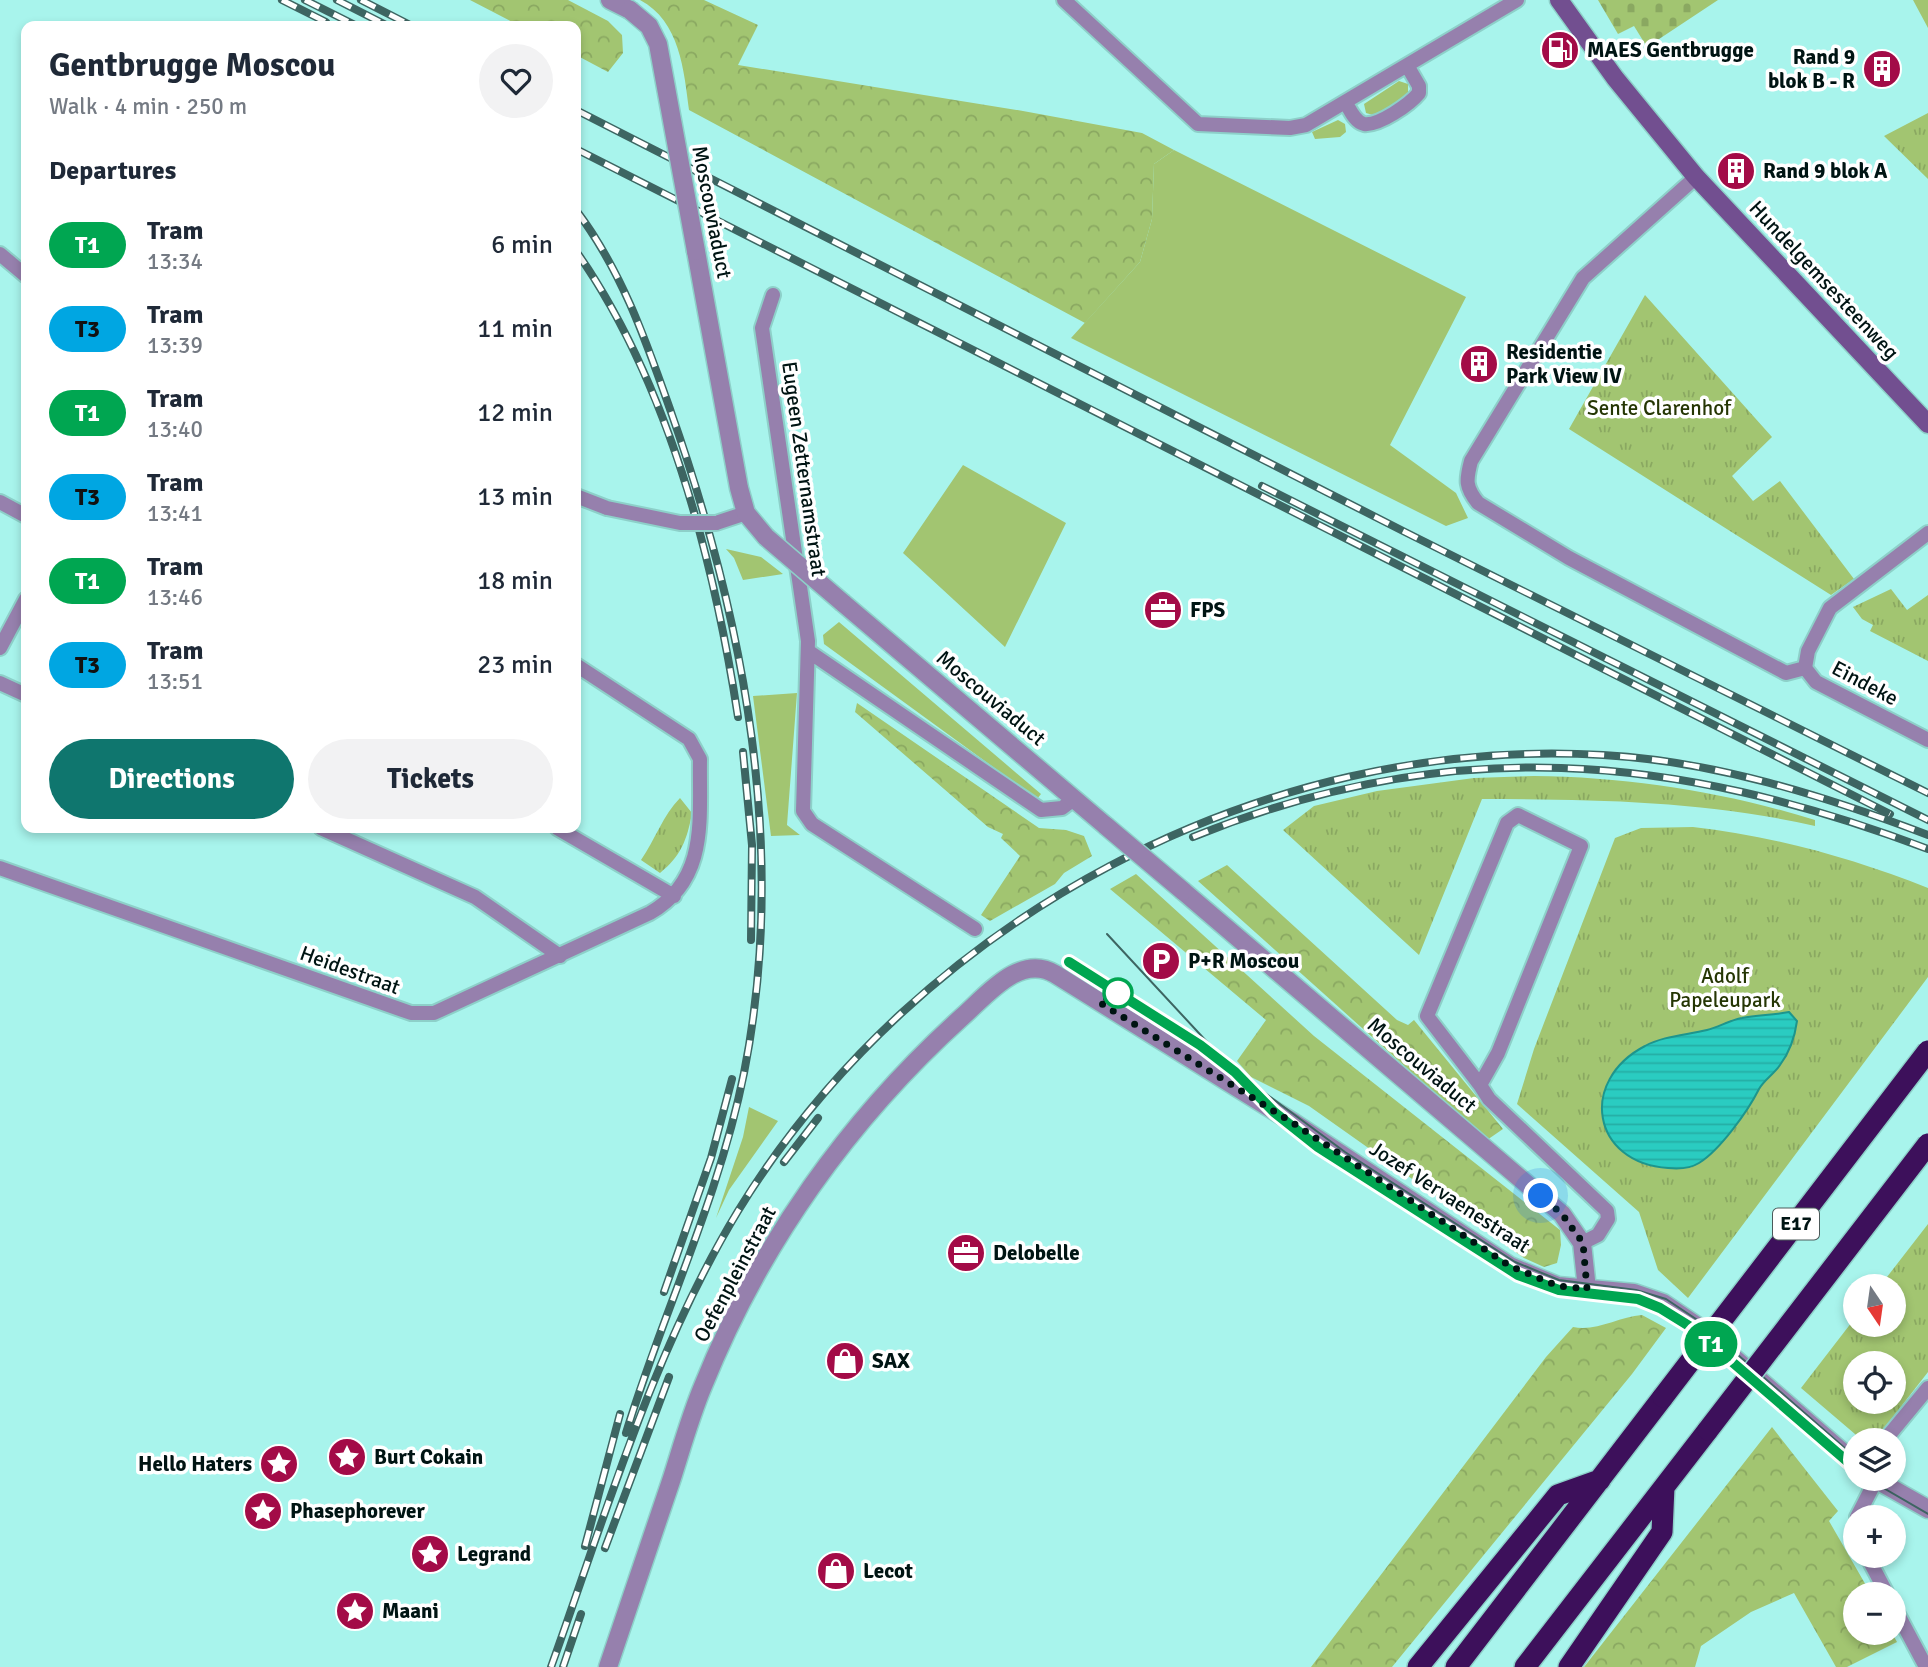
<!DOCTYPE html>
<meta charset="utf-8">
<style>
body{margin:0;font-family:Signika,sans-serif;background:#f2f2f3;color:#1f2937;height:100vh;display:flex;flex-direction:column;font-size:26px;white-space:nowrap}
*{box-sizing:border-box;margin:0}
p{font-size:23px;color:#747a83}
.icon{flex:none;width:38px;height:38px;fill:none;stroke:currentColor;stroke-width:2;stroke-linecap:round;stroke-linejoin:round}
.map{position:relative;flex:1;overflow:hidden}
.side{position:absolute;left:21px;top:21px;width:560px;height:812px;display:flex;flex-direction:column;background:#fff;border-radius:14px;box-shadow:0 4px 10px #0003}
.side>*{flex:none}
.badge{padding:0 14px;border-radius:23px;font-size:24px;line-height:46px}
.needle{width:46px;rotate:167deg}
.fabs{position:absolute;left:1843px;top:1274px;display:grid;gap:14px}
.fabs a{display:grid;place-items:center;width:63px;height:63px;border-radius:50%;background:#fff;box-shadow:0 4px 10px #0003;font-size:35px}
.you{position:absolute;width:35px;height:35px;margin:-18px;border:5px solid #fff;border-radius:50%;background:#1a73e8;box-shadow:0 0 0 10px #1a73e833}
.map>.badge{position:absolute;translate:-50% -50%;box-shadow:0 0 0 4px #fff}
h2{padding:0 28px;font-size:26px;line-height:63px}
.round{display:grid;place-items:center;flex:none;width:74px;height:74px;border-radius:37px;background:#f2f2f3}
.head{display:flex;align-items:center;justify-content:space-between;height:119px;padding:0 28px}
h1{font-size:33px;font-weight:800;line-height:52px}
.button{display:flex;gap:14px;margin-top:auto;padding:14px 28px}
.button a{flex:1;height:80px;border-radius:42px;background:#0f766e;color:#fff;font-size:28px;font-weight:800;line-height:80px;text-align:center}
.button a+a{background:#f2f2f3;color:#1f2937}
ul{padding:0;list-style:none}
li{display:flex;align-items:center;gap:21px;height:84px;padding:0 28px}
li div{flex:1}
li b{display:block;font-size:26px}
li em{font-style:normal}
li .badge{min-width:77px;font-weight:700;text-align:center}
.map>svg:first-child{display:block}
.grass{fill:#a2c571}
.forest{fill:url(#forest-crowns)}
.cemetery{fill:url(#cemetery-stones)}
.park{fill:url(#park-tufts);fill-rule:evenodd}
.water{fill:url(#water-rules);stroke:#1d958d;stroke-width:2}
.lines{fill:none;stroke-linecap:round;stroke-linejoin:round}
.minor-casing{stroke:#8dd0c9;stroke-width:18}
.tertiary-casing{stroke:#8dd0c9;stroke-width:21}
.secondary-casing{stroke:#8dd0c9;stroke-width:21}
.motorway-casing{stroke:#8dd0c9;stroke-width:24}
.minor{stroke:#9680ad;stroke-width:14}
.tertiary{stroke:#9680ad;stroke-width:18}
.secondary{stroke:#724f90;stroke-width:18}
.motorway{stroke:#3d105b;stroke-width:21}
.tram{stroke:#3d6562;stroke-width:2}
.rail-casing{stroke:#3d6562;stroke-width:8}
.rail{stroke:#fff;stroke-width:5;stroke-dasharray:16;stroke-linecap:butt}
.minor-bridge-casing{stroke:#8dd0c9;stroke-width:18;stroke-linecap:butt}
.tertiary-bridge-casing{stroke:#8dd0c9;stroke-width:21;stroke-linecap:butt}
.motorway-bridge-casing{stroke:#8dd0c9;stroke-width:24;stroke-linecap:butt}
.minor-bridge{stroke:#9680ad;stroke-width:14}
.tertiary-bridge{stroke:#9680ad;stroke-width:18}
.motorway-bridge{stroke:#3d105b;stroke-width:21}
.line-casing{stroke:#fff;stroke-width:16}
.line{stroke:#00a651;stroke-width:10}
.walk{stroke:#001413;stroke-width:7;stroke-dasharray:0 12.6}
.stop-dot{fill:#fff;stroke:#00a651;stroke-width:3.5}
.labels{text-anchor:middle;dominant-baseline:central;stroke-width:7;stroke-linejoin:round;paint-order:stroke}
.shield{fill:#fff;stroke:#4c5a5a;stroke-width:2}
.shield-label{font-size:19px;font-weight:bold;fill:#001413}
.poi-label{font-size:21px;font-weight:bold;fill:#001413;stroke:#fff;text-anchor:start}
.street-label{font-size:21px;fill:#001413;stroke:#fff}
.park-label{font-size:21px;fill:#253604;stroke:#fff}
</style>
<div class="map">
<svg width="1928" height="1667" viewBox="0 0 1928 1667">
<defs>
<pattern id="forest-crowns" width="20" height="18" patternUnits="userSpaceOnUse" patternTransform="scale(1.75)"><rect width="20" height="18" fill="#a2c571"/><path d="M2 6a3 3 0 1 1 6 0M12 15a3 3 0 1 1 6 0" fill="none" stroke="#8aa861"/></pattern>
<pattern id="cemetery-stones" width="16" height="16" patternUnits="userSpaceOnUse" patternTransform="scale(1.75)"><rect width="16" height="16" fill="#a2c571"/><path d="M2 7V4a2 2 0 0 1 4 0v3zM10 15v-3a2 2 0 0 1 4 0v3z" fill="#8aa861"/></pattern>
<pattern id="park-tufts" width="24" height="20" patternUnits="userSpaceOnUse" patternTransform="scale(1.75)"><rect width="24" height="20" fill="#a2c571"/><path d="M3 7l-1-3M5 7V3M7 7l1-3M15 17l-1-3M17 17v-4M19 17l1-3" fill="none" stroke="#8aa861"/></pattern>
<pattern id="water-rules" width="6" height="5" patternUnits="userSpaceOnUse" patternTransform="scale(1.75)"><rect width="6" height="5" fill="#2accc1"/><path d="M0 2.5h6" fill="none" stroke="#24aea5"/></pattern>
</defs>
<rect width="100%" height="100%" fill="#a8f4ec"/>
<path class="grass" d="M1399 81 1408 84V98L1376 116 1366 113 1364 104Z
M1338 120 1345 124 1346 132 1340 137 1315 139 1312 132Z
M1174 150 1466 297 1390 445 1456 493 1468 518 1446 526 1071 338 1140 262 1152 219 1154 164Z
M963 465 1066 523 1005 647 903 553Z
M726 549 761 557 783 574 743 580 734 558Z
M839 622 1041 794 1037 799 824 644 823 635Z
M797 693 787 825 800 835 771 836 753 696Z
M749 1107 778 1121 729 1190 716 1218 743 1137Z"/>
<path class="forest" d="M470 0H568L608 21 622 35 623 53 608 72 576 55V26H520Z
M640 0H704L758 25 738 65 1023 111 1142 133 1174 150 1154 164 1152 219 1140 262 1085 323 689 110C684 71 680 21 640 0Z
M857 703 1039 828 1066 830 1084 836 1092 856 1064 873 1055 884 990 921 981 915 1020 856 1001 838 1003 834 988 827 855 712Z
M1227 865 1397 1020 1408 1025 1414 1020 1503 1129 1487 1140 1198 881Z
M1136 874 1314 1036 1560 1230 1561 1245 1557 1263 1544 1267 1524 1258 1309 1106 1251 1077 1237 1061 1266 1020 1110 889Z
M1642 1315 1666 1328 1632 1374 1392 1667H1311L1546 1357 1573 1327C1596 1332 1618 1317 1642 1315Z
M1772 1427 1838 1511 1829 1521 1871 1594H1855V1633H1892L1897 1642 1847 1667H1836L1794 1593 1751 1612 1701 1646 1695 1667H1584Z"/>
<path class="cemetery" d="M1598 0H1718L1647 47 1634 26 1618 34Z"/>
<path class="park" d="M1913 0H1928V28Z
M1928 113V179L1884 136Z
M1645 295 1772 437 1732 476 1753 501 1780 481 1854 579 1831 595 1569 429Z
M1891 589 1907 610 1928 595V661L1870 631 1873 625 1862 619 1853 607Z
M1534 776C1631 777 1724 792 1815 820V826C1706 801 1594 799 1482 799L1419 955 1283 830 1314 806 1377 791 1474 778Z
M680 798 692 813C687 840 681 856 660 873L641 860C655 840 663 815 680 798Z
M1693 827C1773 836 1852 858 1928 888V977L1688 1298 1658 1270 1639 1212 1517 1104 1534 1049 1615 838 1641 828Z
M1928 1224V1372L1875 1440H1862L1801 1388 1855 1318V1325H1894V1286H1880ZM1894 1363V1402H1855V1363Z"/>
<path class="water" d="M1789 1012 1797 1021C1795 1036 1789 1053 1780 1065 1774 1074 1764 1080 1759 1089 1748 1111 1720 1150 1699 1163 1691 1168 1678 1169 1668 1168 1592 1163 1578 1081 1645 1046 1663 1036 1687 1035 1707 1030 1719 1027 1730 1020 1742 1018 1757 1015 1774 1015 1789 1012Z"/>
<g class="lines">
<defs>
<path id="minor" d="M1064 0 1198 124 1290 128 1306 125 1517 0
M1346 103C1350 110 1355 122 1364 124 1379 126 1410 104 1419 93V86L1408 67
M1696 177 1583 278 1471 461C1466 480 1465 487 1478 503L1569 558 1786 673 1805 668
M0 254 26 276
M773 295 762 328 808 641 803 811 812 824 975 929
M576 496 607 508
M0 502 26 516
M716 523 746 513
M1928 533 1830 608 1808 651 1805 668 1816 682 1928 740
M0 648 26 599
M808 651 1041 810 1062 808 1074 799
M0 683 26 695
M321 828 475 897 560 956
M557 828 674 896
M0 868 411 1013H434L650 913C709 879 699 819 700 759L689 739 576 665
M1480 1085 1427 1016 1507 823 1518 815 1581 846 1498 1053 1480 1085 1489 1099 1607 1211 1608 1219 1598 1235 1582 1243
M1885 1440 1928 1388
M1857 1517 1876 1480
M1855 1526V1533
M1867 1556 1887 1594
M1894 1607 1926 1667"/>
<path id="tertiary" d="M610 0 630 10
M696 251 739 488 746 513 766 537
M843 603 1106 826
M1183 891 1562 1214 1582 1243 1587 1289
M1875 1479 1928 1509
M608 1667C629 1605 650 1543 671 1481 681 1450 690 1417 703 1386 760 1244 849 1119 962 1017 987 995 1020 953 1055 974L1294 1123 1510 1266 1558 1286 1634 1293 1663 1303 1697 1326 1855 1463"/>
<path id="secondary" d="M1559 0 1615 78 1696 177 1928 424"/>
<path id="motorway" d="M1418 1667 1558 1495 1600 1480
M1456 1667 1663 1397
M1525 1667 1708 1430
M1569 1667 1662 1532 1664 1487"/>
</defs>
<use href="#minor" class="minor-casing"/>
<use href="#tertiary" class="tertiary-casing"/>
<use href="#secondary" class="secondary-casing"/>
<use href="#motorway" class="motorway-casing"/>
<use href="#minor" class="minor"/>
<use href="#tertiary" class="tertiary"/>
<use href="#secondary" class="secondary"/>
<use href="#motorway" class="motorway"/>
<path class="tram" d="M1107 934 1209 1044
M1069 962 1200 1045 1345 1152 1515 1262 1559 1280 1636 1290 1666 1299 1699 1321 1855 1457
M1293 1128 1345 1164
M1501 1264 1535 1283 1561 1291
M1868 1479 1928 1514"/>
<defs>
<path id="rail" d="M282 0 326 22
M305 0 357 26
M337 0 388 26
M361 0 412 26
M576 110 1405 532 1928 793
M576 149 1890 814
M576 210C622 271 646 341 671 412 745 623 788 851 744 1073 719 1198 663 1312 626 1433
M576 251C668 382 714 561 738 717
M1262 486 1928 820
M743 752 752 845 751 940
M1193 837C1450 733 1673 753 1928 849
M784 1162 818 1118
M664 1292 711 1158 732 1079
M585 1546 620 1414
M605 1548 669 1377
M551 1667C606 1514 653 1351 738 1211 917 919 1262 735 1603 755 1714 761 1825 796 1928 835
M563 1667 581 1614"/>
</defs>
<use href="#rail" class="rail-casing"/>
<use href="#rail" class="rail"/>
<defs>
<path id="minor-bridge" d="M607 508 680 523H716"/>
<path id="tertiary-bridge" d="M630 10 649 26 658 44 696 251
M766 537 843 603
M1106 826 1183 891"/>
<path id="motorway-bridge" d="M1663 1397 1928 1051
M1708 1430 1928 1144"/>
</defs>
<use href="#minor-bridge" class="minor-bridge-casing"/>
<use href="#tertiary-bridge" class="tertiary-bridge-casing"/>
<use href="#motorway-bridge" class="motorway-bridge-casing"/>
<use href="#minor-bridge" class="minor-bridge"/>
<use href="#tertiary-bridge" class="tertiary-bridge"/>
<use href="#motorway-bridge" class="motorway-bridge"/>
</g>
<g class="lines">
<defs>
<path id="line" d="M1069 962 1200 1045 1235 1072 1274 1112 1318 1147 1518 1275 1559 1290 1638 1299 1660 1308 1694 1329 1855 1468"/>
</defs>
<use href="#line" class="line-casing"/>
<use href="#line" class="line"/>
<path class="walk" d="M1118 993 1099 1002 1293 1123 1510 1266 1558 1286 1587 1289 1583 1243 1562 1214 1541 1196"/>
</g>
<defs>
<symbol id="fuel-disc" viewBox="-11 -11 22 22"><circle r="9.5" fill="#a30b47" stroke="#fff"/><path d="M-5.5-6h7V0h2V4h1.3V-2.5L3-4.5l.8-.8L6-3V5H2.5V1h-1V6h-7ZM-4.2-4.7v3.2H.2V-4.7Z" fill="#fff"/></symbol>
<symbol id="building-disc" viewBox="-11 -11 22 22"><circle r="9.5" fill="#a30b47" stroke="#fff"/><path d="M-4-6H4V6H1V3H-1V6H-4ZM-2.5-4.3h1.7v1.8h-1.7ZM.8-4.3h1.7v1.8H.8ZM-2.5-1h1.7V.8h-1.7ZM.8-1h1.7V.8H.8Z" fill="#fff"/></symbol>
<symbol id="office-disc" viewBox="-11 -11 22 22"><circle r="9.5" fill="#a30b47" stroke="#fff"/><path d="M-6-3h4V-5.5h4V-3h4V5H-6ZM-1-4.5V-3h2v-1.5ZM-6 0V1H6V0Z" fill="#fff"/></symbol>
<symbol id="parking-disc" viewBox="-11 -11 22 22"><circle r="9.5" fill="#a30b47" stroke="#fff"/><path d="M-3.5-5.5H1a3.5 3.5 0 0 1 0 7H-1V5.5H-3.5ZM-1-3.4V-.6H.8a1.4 1.4 0 0 0 0-2.8Z" fill="#fff"/></symbol>
<symbol id="shop-disc" viewBox="-11 -11 22 22"><circle r="9.5" fill="#a30b47" stroke="#fff"/><path d="M-5-2.5h2.3a2.7 3.5 0 0 1 5.4 0H5L5.5 6h-11ZM-1.5-2.5h3a1.5 2.3 0 0 0-3 0Z" fill="#fff"/></symbol>
<symbol id="sight-disc" viewBox="-11 -11 22 22"><circle r="9.5" fill="#a30b47" stroke="#fff"/><path d="M0-6L1.8-2.2L6-1.7L2.9 1.2L3.7 5.4L0 3.3L-3.7 5.4L-2.9 1.2L-6-1.7L-1.8-2.2Z" fill="#fff"/></symbol>
</defs>
<g fill-rule="evenodd">
<use href="#fuel-disc" x="1538" y="28" width="44" height="44"/>
<use href="#building-disc" x="1860" y="47" width="44" height="44"/>
<use href="#building-disc" x="1714" y="149" width="44" height="44"/>
<use href="#building-disc" x="1457" y="342" width="44" height="44"/>
<use href="#office-disc" x="1141" y="588" width="44" height="44"/>
<use href="#parking-disc" x="1139" y="939" width="44" height="44"/>
<use href="#office-disc" x="944" y="1231" width="44" height="44"/>
<use href="#shop-disc" x="823" y="1339" width="44" height="44"/>
<use href="#sight-disc" x="325" y="1435" width="44" height="44"/>
<use href="#sight-disc" x="257" y="1442" width="44" height="44"/>
<use href="#sight-disc" x="241" y="1489" width="44" height="44"/>
<use href="#sight-disc" x="408" y="1532" width="44" height="44"/>
<use href="#shop-disc" x="814" y="1549" width="44" height="44"/>
<use href="#sight-disc" x="333" y="1589" width="44" height="44"/>
</g>
<circle class="stop-dot" cx="1118" cy="993" r="14"/>
<g class="labels">
<rect class="shield" x="1773" y="1208.5" width="46" height="31" rx="5"/>
<g class="shield-label">
<text x="1796" y="1224">E17</text>
</g>
<g class="poi-label">
<text x="1587" y="50">MAES Gentbrugge</text>
<text x="1855" y="57" text-anchor="end">Rand 9<tspan x="1855" dy="24">blok B - R</tspan></text>
<text x="1763" y="171">Rand 9 blok A</text>
<text x="1506" y="352">Residentie<tspan x="1506" dy="24">Park View IV</tspan></text>
<text x="1190" y="610">FPS</text>
<text x="1188" y="961">P+R Moscou</text>
<text x="993" y="1253">Delobelle</text>
<text x="872" y="1361">SAX</text>
<text x="374" y="1457">Burt Cokain</text>
<text x="252" y="1464" text-anchor="end">Hello Haters</text>
<text x="290" y="1511">Phasephorever</text>
<text x="457" y="1554">Legrand</text>
<text x="863" y="1571">Lecot</text>
<text x="382" y="1611">Maani</text>
</g>
<g class="street-label">
<text transform="translate(712 212) rotate(79)">Moscouviaduct</text>
<text transform="translate(1824 280) rotate(47)">Hundelgemsesteenweg</text>
<text transform="translate(804 469) rotate(82)">Eugeen Zetternamstraat</text>
<text transform="translate(1865 683) rotate(28)">Eindeke</text>
<text transform="translate(991 698) rotate(40)">Moscouviaduct</text>
<text transform="translate(350 970) rotate(20)">Heidestraat</text>
<text transform="translate(1422 1065) rotate(40)">Moscouviaduct</text>
<text transform="translate(1450 1197) rotate(33)">Jozef Vervaenestraat</text>
<text transform="translate(735 1274) rotate(-62)">Oefenpleinstraat</text>
</g>
<g class="park-label">
<text x="1659" y="408">Sente Clarenhof</text>
<text x="1725" y="976">Adolf<tspan x="1725" dy="24">Papeleupark</tspan></text>
</g>
</g>
</svg>
<div class="fabs">
<a><svg class="needle" viewBox="-14 -14 28 28"><path d="M0-13l5 13h-10z" fill="#e53935"/><path d="M0 13l5-13h-10z" fill="#747a83"/></svg></a>
<a><svg class="icon" aria-label="locate" viewBox="0 0 24 24"><circle cx="12" cy="12" r="6"/><path d="M12 2v4M12 18v4M2 12h4M18 12h4"/></svg></a>
<a><svg class="icon" aria-label="layers" viewBox="0 0 24 24"><path d="M12 4l9 5-9 5-9-5zM3 14l9 5 9-5"/></svg></a>
<a>+</a>
<a>−</a>
</div>
<div class="you" style="left:1541px;top:1196px"></div>
<b class="badge" style="left:1711px;top:1344px;background:#00a651;color:#fff">T1</b>
<section class="side">
<div class="head"><div><h1>Gentbrugge Moscou</h1><p>Walk · 4 min · 250 m</p></div><a class="round"><svg class="icon" aria-label="heart" viewBox="0 0 24 24"><path d="M12 20l-8-8c-3-5 5-10 8-4 3-6 11-1 8 4z"/></svg></a></div>
<h2>Departures</h2>
<ul>
<li><span class="badge" style="background:#00a651;color:#fff">T1</span><div><b>Tram</b><p>13:34</p></div><em>6 min</em></li>
<li><span class="badge" style="background:#00a6e2;color:#111">T3</span><div><b>Tram</b><p>13:39</p></div><em>11 min</em></li>
<li><span class="badge" style="background:#00a651;color:#fff">T1</span><div><b>Tram</b><p>13:40</p></div><em>12 min</em></li>
<li><span class="badge" style="background:#00a6e2;color:#111">T3</span><div><b>Tram</b><p>13:41</p></div><em>13 min</em></li>
<li><span class="badge" style="background:#00a651;color:#fff">T1</span><div><b>Tram</b><p>13:46</p></div><em>18 min</em></li>
<li><span class="badge" style="background:#00a6e2;color:#111">T3</span><div><b>Tram</b><p>13:51</p></div><em>23 min</em></li>
</ul>
<div class="button"><a>Directions</a><a>Tickets</a></div>
</section>
</div>
